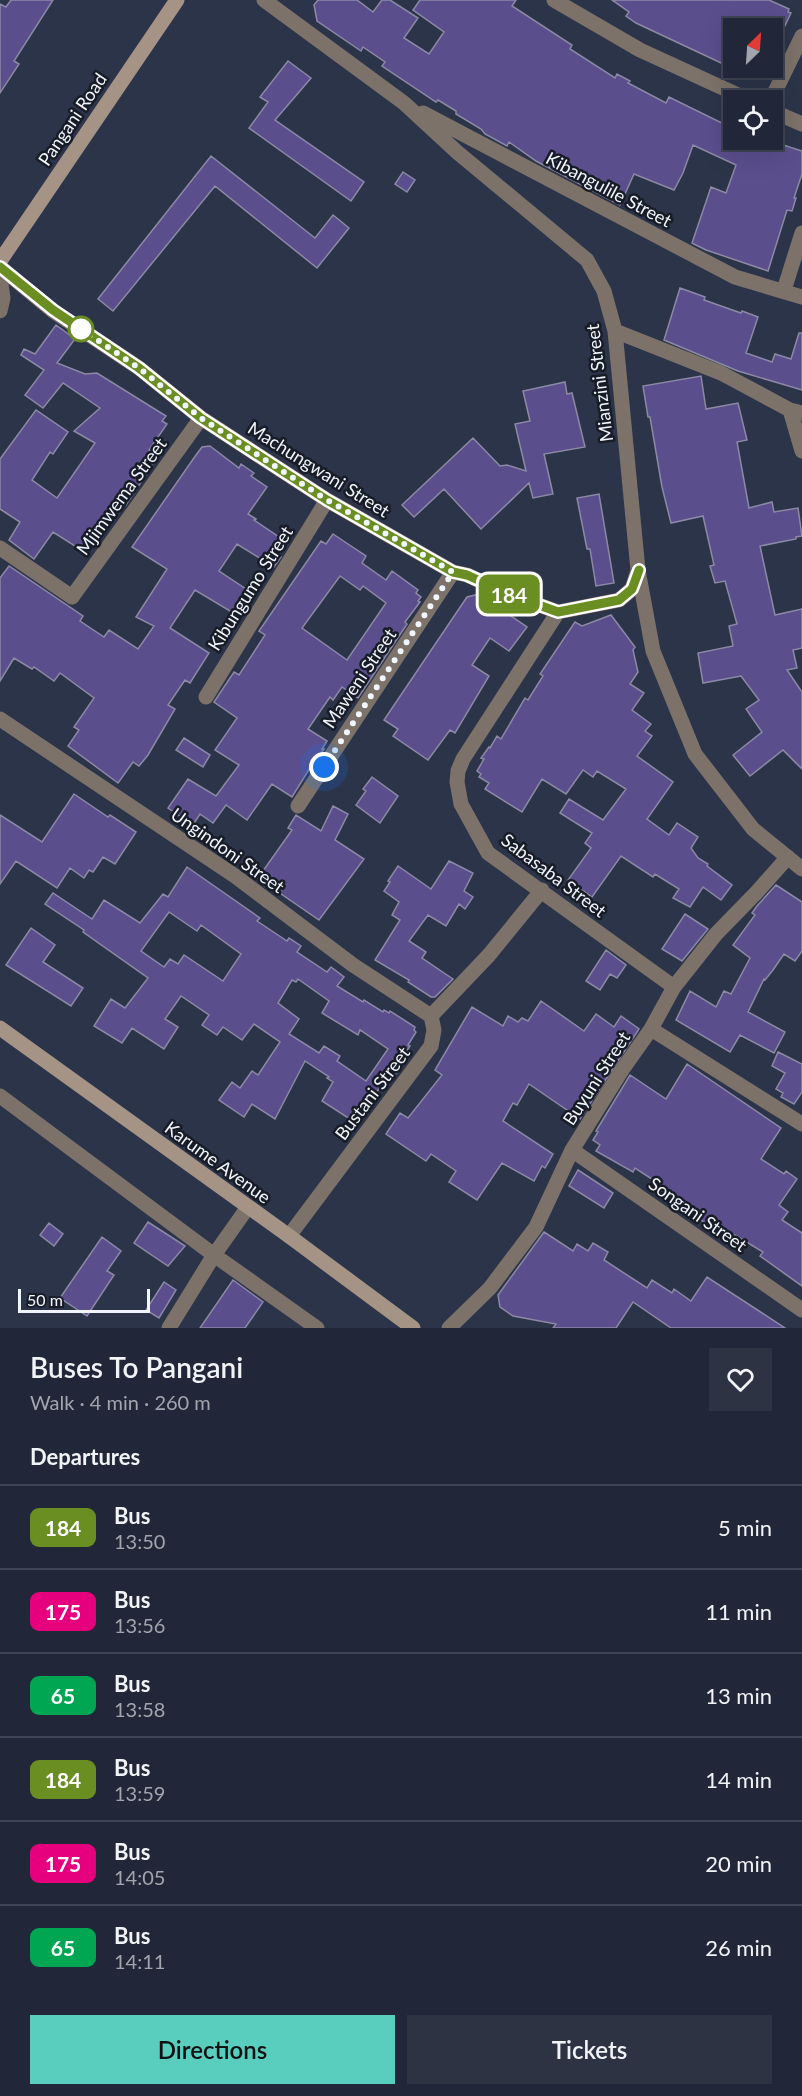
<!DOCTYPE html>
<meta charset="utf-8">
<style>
body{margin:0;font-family:Lato,sans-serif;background:#2d3343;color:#f1f3f6;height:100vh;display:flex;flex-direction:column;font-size:22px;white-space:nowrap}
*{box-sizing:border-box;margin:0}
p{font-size:20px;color:#a2a5ae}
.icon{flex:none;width:33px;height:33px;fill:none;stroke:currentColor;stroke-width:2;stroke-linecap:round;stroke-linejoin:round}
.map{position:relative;height:1328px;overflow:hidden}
.sheet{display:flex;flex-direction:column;background:#212738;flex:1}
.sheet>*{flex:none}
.badge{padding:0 12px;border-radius:9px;font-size:21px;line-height:39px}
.needle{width:39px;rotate:25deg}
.fabs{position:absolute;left:723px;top:18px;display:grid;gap:12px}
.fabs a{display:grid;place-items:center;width:60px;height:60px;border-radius:0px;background:#212738;box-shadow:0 6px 24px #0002,0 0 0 2px #3e4453;font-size:30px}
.scale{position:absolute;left:18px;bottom:15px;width:132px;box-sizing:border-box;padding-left:6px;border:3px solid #f1f5fd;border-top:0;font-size:16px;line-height:21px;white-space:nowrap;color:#f1f5fd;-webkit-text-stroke:4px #181c26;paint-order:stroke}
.you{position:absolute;width:30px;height:30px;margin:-15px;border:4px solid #fff;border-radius:50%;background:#1a73e8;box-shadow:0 0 0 9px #1a73e833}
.map>.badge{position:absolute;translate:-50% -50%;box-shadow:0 0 0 3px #fff}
h2{padding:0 30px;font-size:22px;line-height:54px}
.round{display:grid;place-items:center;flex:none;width:63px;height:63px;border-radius:0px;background:#2d3343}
.summary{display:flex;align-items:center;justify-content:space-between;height:102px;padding:0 30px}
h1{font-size:28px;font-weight:600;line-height:45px}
.action{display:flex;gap:12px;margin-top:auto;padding:12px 30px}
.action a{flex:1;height:69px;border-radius:0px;background:#59cebe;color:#111;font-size:24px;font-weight:600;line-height:69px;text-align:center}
.action a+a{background:#2d3343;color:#f1f3f6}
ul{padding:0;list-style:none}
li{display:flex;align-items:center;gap:18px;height:84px;padding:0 30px;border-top:2px solid #3e4453}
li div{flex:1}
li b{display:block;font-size:22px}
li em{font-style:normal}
li .badge{min-width:66px;font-weight:700;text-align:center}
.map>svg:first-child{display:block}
.building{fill:#5a4e8d;stroke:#8c89a5;stroke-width:1.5;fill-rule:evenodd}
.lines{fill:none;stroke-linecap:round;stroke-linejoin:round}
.street{stroke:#7c7269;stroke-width:15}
.secondary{stroke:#a59486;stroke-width:15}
.line-casing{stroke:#fff;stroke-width:14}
.line{stroke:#6b8e23;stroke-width:9}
.walk{stroke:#f1f5fd;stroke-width:6;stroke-dasharray:0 10.8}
.stop-dot{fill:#fff;stroke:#6b8e23;stroke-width:3}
.labels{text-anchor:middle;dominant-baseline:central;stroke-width:5;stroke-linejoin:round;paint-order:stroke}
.street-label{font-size:18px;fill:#f1f5fd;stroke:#181c26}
</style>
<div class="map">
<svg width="802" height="1328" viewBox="0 0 802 1328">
<rect width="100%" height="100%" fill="#2c344a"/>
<path class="building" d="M11 0H53L14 61 19 64 0 93V4L6 7Z
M318 0H357L373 12 382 0H390L418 18 404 38 429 54 444 32 413 10 420 0H516L512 6 572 45 570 49 615 78 617 74 630 81 628 83 666 103 669 97 734 129V140H768L802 151V174L794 198H796L792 211 787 210 768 271 706 250 692 243 711 187 726 193 736 165 693 145 683 173 674 190 634 174 620 205 536 161 509 142 507 146 485 134 481 129 456 114V111L438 100 436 102 382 66 385 62 363 47 361 51 317 21 314 5Z
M612 0H769L789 9 788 12 791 13 772 53V28H753L734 20V69L636 23 626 16 629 12Z
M288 61 311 78 275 120 364 182 351 201 249 128 268 102 260 97Z
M211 156 315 238 333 215 349 228 317 268 215 186 113 311 98 299Z
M403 172 415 180 407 192 395 184Z
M680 288 705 297 704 300 741 313 742 311 758 317 746 353 772 362 775 354 791 359 799 333H802V390L738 371 664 340Z
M56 325 75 339 57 363 85 374 97 373 166 416 162 421 167 424 149 450 158 456 126 505 121 502 86 553 53 532 34 559 9 540 20 522 0 509V459L36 410 68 432 53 454 50 452 32 480 57 498 95 443 74 431 100 408 63 383 43 408 25 395 44 370 21 355 24 349 35 354Z
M701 376 706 409 738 403 747 440 737 442 749 508 772 502 774 512 798 508 802 536 796 537V539L760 546 775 615 802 609V648L793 650 797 668 787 670 802 692V769L783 750 750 776 733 755 762 732 746 709 759 700 741 676 703 683 698 653 733 646 729 626 737 624 725 581 715 583 710 566 714 565 703 516 671 523 662 487 650 417H648L643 386Z
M565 382 567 394 572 393 585 447 544 454 553 494 533 498 529 483 481 529 444 489 414 517 402 505 473 438 500 466 507 465 526 471 515 424 530 421 523 391Z
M210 446 239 468 241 464 254 473 251 476 267 487 248 514 256 519 254 520 282 539 274 552 281 557 274 567 237 544 219 571 249 591 235 614 195 590 170 628 209 653 190 683 185 680 168 705 175 709 148 755 139 766 133 762 118 783 68 746 79 730 74 727 94 698 60 673 54 681 34 667 32 669 14 658 0 681V578L9 566 83 616 80 621 104 637 109 630 138 649 154 626 136 617 167 569 132 547 196 455 202 447Z
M599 494 614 583 596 586 590 549H587L577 498Z
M333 534 366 556 362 563 386 580 392 571 418 590 416 593 421 597 418 601 420 602 405 622 407 624 358 698 342 687 333 700 330 697 308 729 327 741 322 749H324L316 761 315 760 292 797 272 784 247 820 226 805 213 823 200 814 193 825 168 808 188 779 216 796 239 765 215 750 237 718 214 702 234 672 239 675 265 635 259 631 321 541 326 544ZM340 576 360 590 363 586 386 603 347 660 302 628Z
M479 594 527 627 509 651 490 638 472 665 489 676 455 733 450 730 428 760 393 736 398 729 384 720 467 597Z
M611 615 635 647 633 650 638 672 630 684 644 693 632 710 651 724 645 731 652 736 637 756 673 782 647 819 669 835 677 823 698 837 691 848 698 858 708 864 707 866 732 885 721 900 703 887 690 907 673 898 679 889 655 874 653 877 621 856 592 897 568 880 591 848 585 843 592 833 560 813 569 799 603 820 626 789 597 771 593 777 583 770 566 794 542 779 522 812 485 789 489 783 479 777 481 774 477 771 484 759 481 758 489 747 490 748 497 736 501 739 525 698 528 700 543 676 540 674 575 622 582 626Z
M184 738 210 755 203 767 176 750Z
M372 777 398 796 380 823 356 805 366 791 363 789Z
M74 794 108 817 110 815 136 832 115 864 103 857 93 872 89 870 84 878 70 868 57 888 16 861 0 884V815L42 842Z
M333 806 348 814 335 840 364 859 319 920 258 878 292 830 288 828 296 815 321 831Z
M449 861 473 873 464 891 473 897 465 909 459 904 446 926 428 915 409 941 426 952 422 958 453 979 435 997H431L408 982 409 980 375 960 400 920 392 915 399 902 384 891 390 882 388 881 398 866 431 889Z
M187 867 260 918 257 921 287 941 289 938 301 946 297 952 327 972 331 967 344 977 337 986 363 1002 364 1000 383 1012 384 1010 389 1013 390 1011 415 1027 414 1030 416 1032 408 1045 410 1046 400 1060 403 1062 396 1074 391 1071 356 1123 322 1101 333 1082 327 1078 329 1077 305 1061 275 1119 252 1104 244 1117 219 1100 232 1082 240 1088 252 1071 258 1075 280 1042 254 1024 242 1040 223 1027 217 1035 202 1025 209 1015 181 996 165 1019 178 1027 164 1049 132 1028 122 1043 94 1026 111 999 125 1008 148 978 83 932 84 930 45 904 53 893 92 919 104 900 140 923 163 894 168 897ZM169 912 197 931 201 925 241 954 223 981 184 955 178 964 170 959 164 967 141 951ZM298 979 329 1001 322 1013 358 1035 360 1030 388 1049 366 1081 337 1061 340 1056 324 1046 319 1053 289 1034 299 1019 278 1003 292 980 296 982Z
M776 885 802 902V951L795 961 784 954 773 970 765 980 764 979 748 1012 785 1032 774 1053 740 1035 730 1052 676 1020 690 991 716 1007 724 991 731 994 750 958 733 945 755 915 752 913 757 906Z
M685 914 708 929 682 961 662 949Z
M31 928 55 945 43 962 83 988 71 1006 6 965Z
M606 950 626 965 617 978 610 974 600 990 586 981Z
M541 1001 584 1031 596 1014 614 1027 621 1016 639 1029 580 1119 529 1084 517 1105 513 1103 503 1121 553 1154 545 1168 542 1166 534 1181 502 1163 477 1200 449 1182 456 1171 431 1154 426 1161 386 1134 400 1113 408 1118 442 1075 435 1070 472 1007 503 1026 508 1016 518 1022 522 1018 528 1021Z
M778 1052 802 1064V1092L794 1104 781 1097 783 1093 776 1089 785 1073 772 1066Z
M687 1064 781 1128 761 1159 784 1174 786 1171 797 1179 779 1205 788 1212 782 1220 802 1233V1286L760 1256 763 1252 735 1235 732 1239 686 1211 688 1209 655 1187 658 1183 635 1168 633 1172 596 1151 600 1145 593 1140 598 1132 596 1131 630 1075 666 1099Z
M578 1170 613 1193 604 1208 569 1186Z
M148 1222 185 1246 168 1266 134 1243Z
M49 1223 63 1234 54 1246 40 1235Z
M544 1232 573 1251 577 1244 588 1251 593 1243 608 1252 604 1260 647 1288 652 1280 672 1293 674 1289 691 1301 707 1277 785 1328H671L633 1302 616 1328H553L556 1324 513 1316 500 1307 498 1295Z
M102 1237 121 1251 107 1271 114 1275 87 1316 60 1298Z
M233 1280 263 1302 245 1328H200Z
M164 1282 176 1290 159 1318 146 1310Z"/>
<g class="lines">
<path class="street" d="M264 0 404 103 457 152 587 260 604 291 615 331 638 570 653 651 695 754 753 829 802 869
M554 0 640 50 749 100
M771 100 802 36
M772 111 802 124
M423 113 735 277 802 297
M0 267 53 311 139 368 201 418 327 500 453 572 467 575 509 594 558 612 619 600 632 589 638 570
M0 277 3 298 0 311
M784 290 802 233
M615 331 721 373 790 410 802 413
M790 410 802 451
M0 548 72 597 201 418
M558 612 463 759 458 771 457 782 461 804 488 853 674 987
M206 697 327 500
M0 719 235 876 353 965 431 1016
M298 806 453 572
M431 1016 489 955 542 890
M651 1029 802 1124
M0 1096 214 1255 317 1328
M572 1150 802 1310
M289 1236 431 1046 434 1030 431 1016
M169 1328 214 1255 248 1207
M449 1328 490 1288 536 1227 572 1150 622 1070 651 1029 674 987 716 934 756 893 788 857"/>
<path class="secondary" d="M0 261 177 0
M0 1028 289 1236 413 1328"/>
</g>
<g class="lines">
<defs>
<path id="line" d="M0 267 53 310 139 368 201 418 327 500 453 572 467 575 509 594 558 612 619 600 632 589 639 570"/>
</defs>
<use href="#line" class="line-casing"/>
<use href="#line" class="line"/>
<path class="walk" d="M81 329 139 368 201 418 327 500 453 572 324 767"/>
</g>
<circle class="stop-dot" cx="81" cy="329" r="12"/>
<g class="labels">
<g class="street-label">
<text transform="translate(72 119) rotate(-56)">Pangani Road</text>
<text transform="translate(609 189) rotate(28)">Kibangulile Street</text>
<text transform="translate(599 383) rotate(-97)">Mianzini Street</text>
<text transform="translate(319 469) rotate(32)">Machungwani Street</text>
<text transform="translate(121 496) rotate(-54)">Mjimwema Street</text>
<text transform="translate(250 588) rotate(-58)">Kibungumo Street</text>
<text transform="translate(359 678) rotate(-56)">Maweni Street</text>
<text transform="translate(228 850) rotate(35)">Ungindoni Street</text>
<text transform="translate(554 875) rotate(37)">Sabasaba Street</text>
<text transform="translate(596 1078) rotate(-57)">Buyuni Street</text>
<text transform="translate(372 1093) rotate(-53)">Bustani Street</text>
<text transform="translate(218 1162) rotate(36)">Karume Avenue</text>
<text transform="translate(698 1214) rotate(35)">Songani Street</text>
</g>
</g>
</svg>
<div class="fabs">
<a><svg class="needle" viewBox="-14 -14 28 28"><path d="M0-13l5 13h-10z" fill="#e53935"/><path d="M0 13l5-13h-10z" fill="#a2a5ae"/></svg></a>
<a><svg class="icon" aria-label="locate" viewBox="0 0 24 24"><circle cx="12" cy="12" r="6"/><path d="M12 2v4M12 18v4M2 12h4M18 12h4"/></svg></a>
</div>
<div class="scale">50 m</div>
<div class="you" style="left:324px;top:767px"></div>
<b class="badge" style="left:509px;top:594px;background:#6b8e23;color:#fff">184</b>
</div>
<section class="sheet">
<div class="summary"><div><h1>Buses To Pangani</h1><p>Walk · 4 min · 260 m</p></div><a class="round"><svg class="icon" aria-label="heart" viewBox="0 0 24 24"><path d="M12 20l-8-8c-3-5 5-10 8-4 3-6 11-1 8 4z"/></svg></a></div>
<h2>Departures</h2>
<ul>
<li><span class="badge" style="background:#6b8e23;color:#fff">184</span><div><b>Bus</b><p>13:50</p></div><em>5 min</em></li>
<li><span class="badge" style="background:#e6007e;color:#fff">175</span><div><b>Bus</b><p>13:56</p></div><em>11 min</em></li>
<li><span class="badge" style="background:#00a651;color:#fff">65</span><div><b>Bus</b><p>13:58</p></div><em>13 min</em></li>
<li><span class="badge" style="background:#6b8e23;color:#fff">184</span><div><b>Bus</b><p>13:59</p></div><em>14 min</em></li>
<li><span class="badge" style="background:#e6007e;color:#fff">175</span><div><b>Bus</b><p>14:05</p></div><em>20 min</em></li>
<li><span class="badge" style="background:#00a651;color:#fff">65</span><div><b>Bus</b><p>14:11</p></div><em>26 min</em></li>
</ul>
<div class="action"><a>Directions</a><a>Tickets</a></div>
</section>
